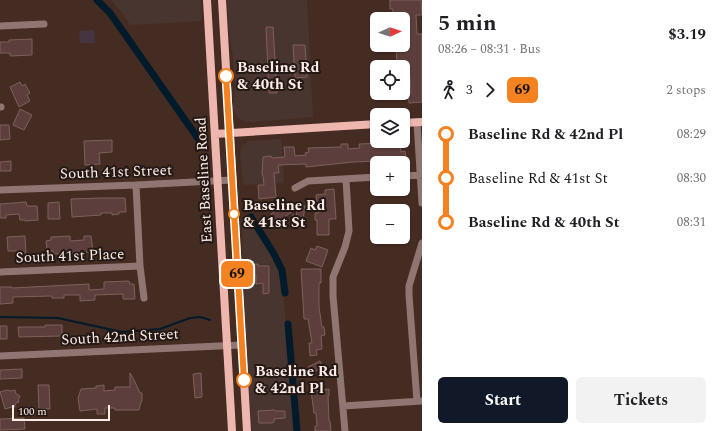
<!DOCTYPE html>
<meta charset="utf-8">
<style>
body{margin:0;font-family:Spectral,serif;background:#f2f2f2;color:#202124;height:100vh;display:flex;flex-direction:column;font-size:15px;white-space:nowrap}
*{box-sizing:border-box;margin:0}
p{font-size:13px;color:#757577}
.icon{flex:none;width:22px;height:22px;fill:none;stroke:currentColor;stroke-width:2;stroke-linecap:round;stroke-linejoin:round}
.map{position:relative;flex:1;overflow:hidden}
.panel{display:flex;flex-direction:column;background:#fff;width:300px}
.panel>*{flex:none}
.badge{padding:0 8px;border-radius:6px;font-size:14px;line-height:26px}
.needle{width:26px;rotate:87deg}
.buttons{position:absolute;left:370px;top:12px;display:grid;gap:8px}
.buttons a{display:grid;place-items:center;width:40px;height:40px;border-radius:6px;background:#fff;box-shadow:0 1px 3px #0004;font-size:20px}
.scale{position:absolute;left:12px;bottom:10px;width:98px;box-sizing:border-box;padding-left:4px;border:2px solid #fdece6;border-top:0;font-size:11px;line-height:14px;white-space:nowrap;color:#fdece6;-webkit-text-stroke:3px #231813;paint-order:stroke}
.map>.badge{position:absolute;translate:-50% -50%;box-shadow:0 0 0 2px #fff}
.legs{display:flex;align-items:center;gap:6px;height:44px;padding:0 16px;font-size:13px}
.legs p{margin-inline-start:auto}
.summary{display:flex;align-items:center;justify-content:space-between;height:68px;padding:0 16px}
h1{font-size:22px;font-weight:700;line-height:30px}
.action{display:flex;gap:8px;margin-top:auto;padding:8px 16px}
.action a{flex:1;height:46px;border-radius:6px;background:#111827;color:#fff;font-size:16px;font-weight:700;line-height:46px;text-align:center}
.action a+a{background:#f2f2f2;color:#202124}
ul{padding:0 16px;list-style:none}
li{display:flex;align-items:center;gap:14px;height:44px;font-size:15px}
li i{display:grid;place-items:center;width:6px;height:100%;margin:0 5px;background:currentColor}
li i::after{content:'';width:10px;height:10px;margin:-5px;border:3px solid;border-radius:50%;background:#fff}
li p{margin-inline-start:auto}
li:first-child i{background:linear-gradient(#0000 50%,currentColor 0)}
li:last-child i{background:linear-gradient(currentColor 50%,#0000 0)}
main{display:flex;flex:1;min-height:0}
.map>svg:first-child{display:block}
.commercial{fill:#49352f}
.industrial{fill:#453541}
.lines{fill:none;stroke-linecap:round;stroke-linejoin:round}
.stream{stroke:#011b2b;stroke-width:2}
.canal{stroke:#011b2b;stroke-width:7}
.building{fill:#5c3f3c;stroke:#7e5f5c}
.minor{stroke:#907672;stroke-width:7}
.major{stroke:#edb7b0;stroke-width:8}
.line-1-casing{stroke:#fff;stroke-width:9}
.line-1{stroke:#f58220;stroke-width:6}
.stop-1-dot{fill:#fff;stroke:#f58220;stroke-width:2}
.labels{text-anchor:middle;dominant-baseline:central;stroke-width:4;stroke-linejoin:round;paint-order:stroke}
.stop-label{font-size:15px;font-weight:bold;fill:#fdece6;stroke:#231813;text-anchor:start}
.street-label{font-size:15px;fill:#fdece6;stroke:#231813}
</style>
<main>
<div class="map">
<svg width="422" height="431" viewBox="0 0 422 431">
<rect width="100%" height="100%" fill="#452c22"/>
<path class="commercial" d="M111 0H201L202 21 130 25 123 14Z
M227 0H307L313 117 252 122 241 120 236 115 233 108 235 85 233 57 229 32Z
M281 139 284 179 282 183 243 185 240 152 242 146 248 141Z
M242 218 249 220 263 240 271 253 280 276 283 290 294 431H252L245 328Z"/>
<path class="industrial" d="M94 30 95 43H80L79 31Z"/>
<g class="lines">
<path class="stream" d="M0 317 58 318 122 332 160 329 190 318 200 317 210 320"/>
<path class="canal" d="M97 0 110 13 204 147
M251 217 274 254 282 270 285 293
M288 324 297 431"/>
</g>
<path class="building" d="M390 0H421L422 15H416L417 34H422V102L409 103 408 93H411L410 75 403 76V67H397L396 45H403V19H393V9H390Z
M266 27H273L277 93H269Z
M32 39V55L10 56V53H0V42H9V40Z
M293 45H305L307 77 295 78Z
M20 82 22 86 25 84 30 93 27 95 30 101 19 107 10 87Z
M20 109 32 115 24 130 13 125Z
M0 125H9L10 139 0 140Z
M112 140V152L99 153 100 164 85 165 84 141Z
M385 143V144L400 143 401 152 405 151 406 160 353 162 306 167V164L278 165 279 173H274L276 197 259 199 258 185H264L263 176 262 174 263 157 271 156 272 158 285 157 284 147H294L295 156 306 155 305 153 309 152 308 148 341 147V144H348V149L360 148 359 144Z
M11 161V171H0V162Z
M334 189 336 219H329V235H317V220H315V213H318L316 195 325 194V190Z
M101 198H125L126 212H119V214L112 215V213H101V215L72 217 71 199Z
M284 200 292 212 276 222 271 214 274 212 272 208Z
M26 202 27 206H37L38 220 25 221V220H20L19 214 6 215V218H0V204Z
M59 202 60 219H48V203Z
M298 205 305 206 302 228 291 226 293 214 296 218Z
M25 236 26 255H18L17 251H8L7 237Z
M70 236V241L84 240V236H91L93 252 53 254V251H47L46 241 51 240V237Z
M317 246 328 250 322 267 306 261 311 248 315 250Z
M258 264V266H269V293L263 294V283L256 284V275L247 273V268H249V265Z
M301 269H321V283H319V307L322 327H324L325 335 321 336 322 349 316 350 317 355 310 356 309 343H312L308 319H304Z
M129 281 130 284H134L135 299H123V294L95 295V300L80 301V295H64V298H52V296L13 297V303L0 304V287H12V288L89 284V290L104 289V282Z
M45 325H62V336L19 337 18 327H45Z
M0 326H7V339H0Z
M320 361 323 367 312 373 308 367Z
M22 369V378L0 379V370Z
M130 373 135 382 140 393H142V401L141 402 139 410H115V408H105V414H97V409L80 411 78 398 81 389 96 388V386L104 385V391L115 390V387H130Z
M201 373 202 397 195 398 193 374Z
M38 385H49L50 409H39Z
M329 389V396H328L329 421H330L331 431H315V426H317L316 413H314L311 391Z
M7 390 11 391 15 390 16 394 20 396 18 400 19 402 16 403 14 408 12 407 5 409 0 392Z
M274 410 275 411H285V418L274 419V422L272 423H259L258 411Z
M24 418 25 429 0 430V419Z"/>
<g class="lines">
<path class="minor" d="M0 26 44 24
M0 107H1
M417 122 422 203
M403 176 422 175
M136 185 140 266 144 298
M295 188 308 181 377 177
M0 190 136 185 232 180
M0 272 140 266
M0 356 241 345
M417 401 409 295V286L422 243
M343 406 422 401
M345 431 333 296V277L345 247 349 231 346 179"/>
<path class="major" d="M207 0 232 431
M222 0 247 431
M403 123 422 122
M215 134 377 124"/>
</g>
<g class="lines">
<defs>
<path id="line-1" d="M226 76 244 380"/>
</defs>
<use href="#line-1" class="line-1-casing"/>
<use href="#line-1" class="line-1"/>
</g>
<g class="stop-1-dot">
<circle cx="226" cy="76" r="7"/>
<circle cx="234" cy="214" r="5"/>
<circle cx="244" cy="380" r="7"/>
</g>
<g class="labels">
<g class="stop-label">
<text x="237" y="67">Baseline Rd<tspan x="237" dy="17">&amp; 40th St</tspan></text>
<text x="243" y="205">Baseline Rd<tspan x="243" dy="17">&amp; 41st St</tspan></text>
<text x="255" y="371">Baseline Rd<tspan x="255" dy="17">&amp; 42nd Pl</tspan></text>
</g>
<g class="street-label">
<text transform="translate(116 172) rotate(-2)">South 41st Street</text>
<text transform="translate(204 180) rotate(-93)">East Baseline Road</text>
<text transform="translate(70 256) rotate(-2)">South 41st Place</text>
<text transform="translate(120 337) rotate(-3)">South 42nd Street</text>
</g>
</g>
</svg>
<div class="buttons">
<a><svg class="needle" viewBox="-14 -14 28 28"><path d="M0-13l5 13h-10z" fill="#e53935"/><path d="M0 13l5-13h-10z" fill="#757577"/></svg></a>
<a><svg class="icon" aria-label="locate" viewBox="0 0 24 24"><circle cx="12" cy="12" r="6"/><path d="M12 2v4M12 18v4M2 12h4M18 12h4"/></svg></a>
<a><svg class="icon" aria-label="layers" viewBox="0 0 24 24"><path d="M12 4l9 5-9 5-9-5zM3 14l9 5 9-5"/></svg></a>
<a>+</a>
<a>−</a>
</div>
<div class="scale">100 m</div>
<b class="badge" style="left:237px;top:274px;background:#f58220;color:#111">69</b>
</div>
<section class="panel">
<div class="summary"><div><h1>5 min</h1><p>08:26 – 08:31 · Bus</p></div><b>$3.19</b></div>
<div class="legs"><svg class="icon" aria-label="walk" viewBox="0 0 24 24"><circle cx="13" cy="4" r="2"/><path d="M13 8l-2 6 4 7M11 14l-3 7M7 12l3-4h3l4 4"/></svg>3<svg class="icon" aria-label="forward" viewBox="0 0 24 24"><path d="M9 5l7 7-7 7"/></svg><b class="badge" style="background:#f58220;color:#111">69</b><p>2 stops</p></div>
<ul>
<li><i style="color:#f58220"></i><b>Baseline Rd &amp; 42nd Pl</b><p>08:29</p></li>
<li><i style="color:#f58220"></i><span>Baseline Rd &amp; 41st St</span><p>08:30</p></li>
<li><i style="color:#f58220"></i><b>Baseline Rd &amp; 40th St</b><p>08:31</p></li>
</ul>
<div class="action"><a>Start</a><a>Tickets</a></div>
</section>
</main>
